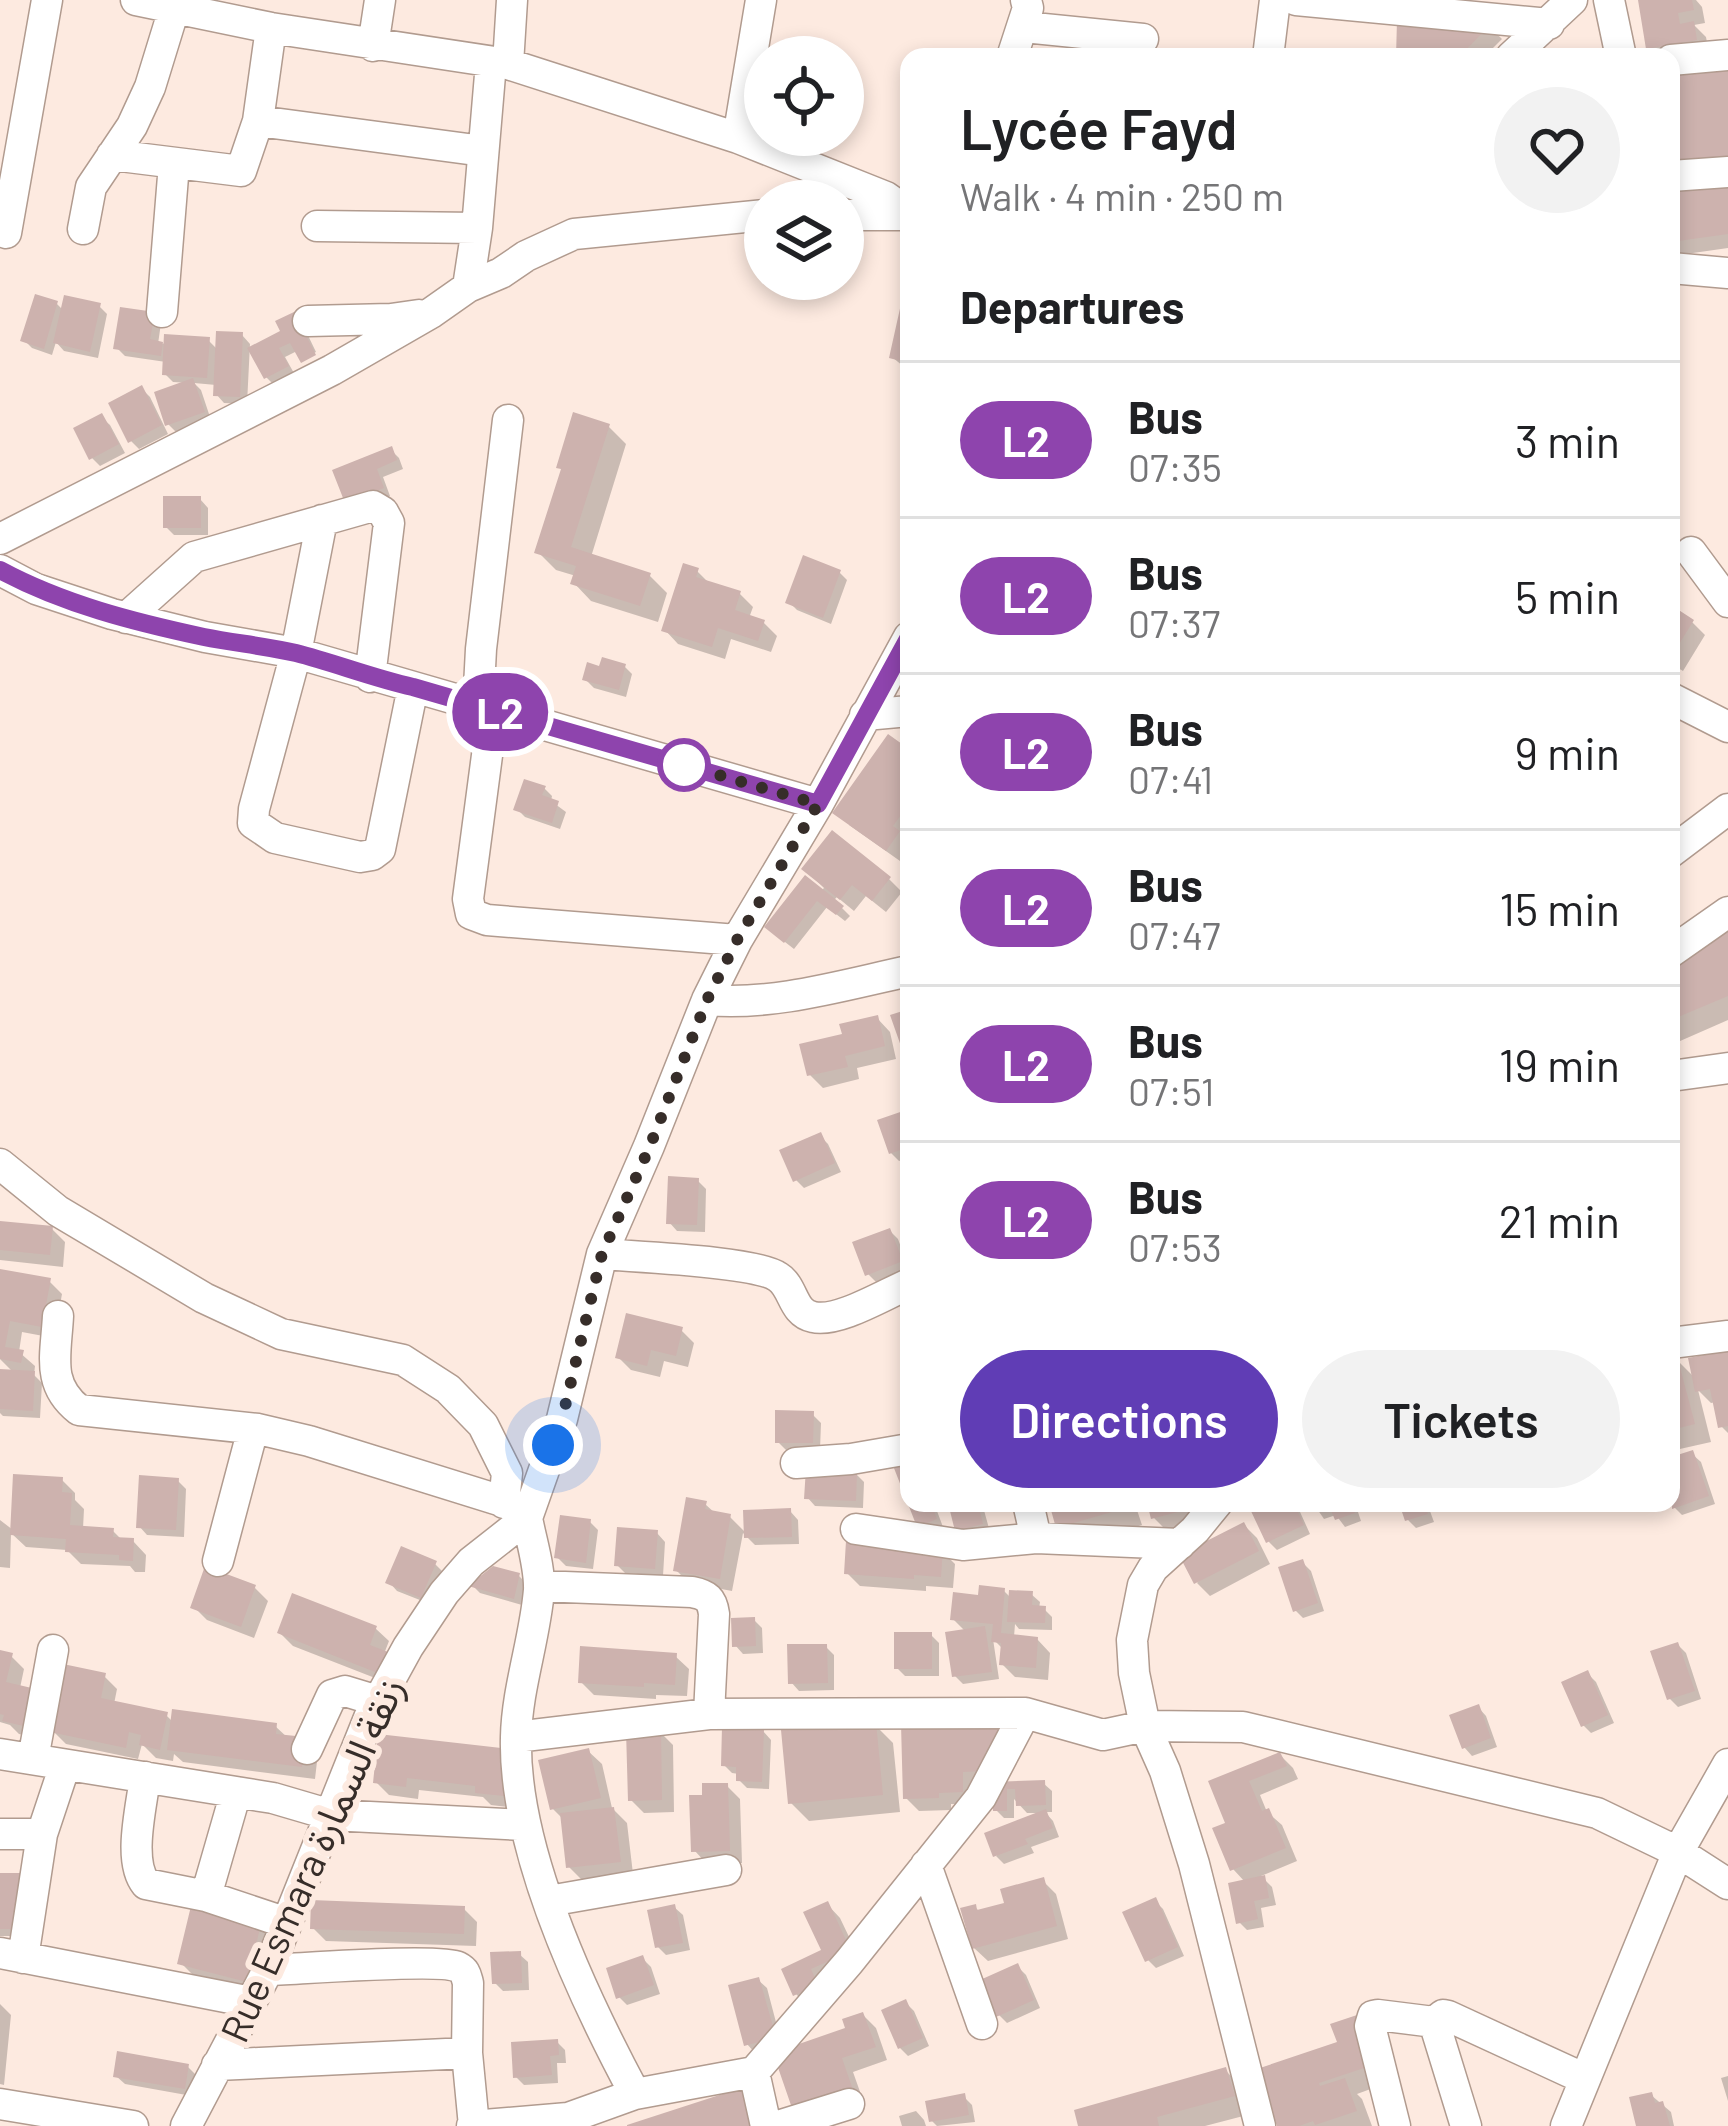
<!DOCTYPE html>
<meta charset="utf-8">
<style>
body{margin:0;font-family:Barlow,"Noto Sans Arabic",sans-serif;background:#f2f2f2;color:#202124;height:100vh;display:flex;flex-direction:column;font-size:45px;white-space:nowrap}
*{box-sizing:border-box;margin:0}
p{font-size:39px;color:#757577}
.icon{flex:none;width:66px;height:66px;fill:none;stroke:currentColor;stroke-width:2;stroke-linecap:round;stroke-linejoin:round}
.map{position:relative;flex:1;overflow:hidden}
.details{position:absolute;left:900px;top:48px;width:780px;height:1464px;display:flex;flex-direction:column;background:#fff;border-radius:24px;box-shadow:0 6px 18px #0003}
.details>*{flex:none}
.badge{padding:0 24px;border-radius:39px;font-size:42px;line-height:78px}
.buttons{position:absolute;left:744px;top:36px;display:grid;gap:24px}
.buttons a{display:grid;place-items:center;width:120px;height:120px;border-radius:50%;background:#fff;box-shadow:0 6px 18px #0003;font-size:60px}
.you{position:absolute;width:60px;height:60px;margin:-30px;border:9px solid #fff;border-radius:50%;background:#1a73e8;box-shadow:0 0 0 18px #1a73e833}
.map>.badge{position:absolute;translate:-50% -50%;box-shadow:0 0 0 6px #fff}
h2{padding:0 60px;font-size:45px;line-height:108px}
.round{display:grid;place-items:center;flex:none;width:126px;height:126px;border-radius:63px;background:#f2f2f2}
.overview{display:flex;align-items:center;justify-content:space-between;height:204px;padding:0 60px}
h1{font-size:57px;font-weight:600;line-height:90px}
.action{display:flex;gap:24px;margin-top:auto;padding:24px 60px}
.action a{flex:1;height:138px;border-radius:72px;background:#603db5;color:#fff;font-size:48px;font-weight:600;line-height:138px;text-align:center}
.action a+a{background:#f2f2f2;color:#202124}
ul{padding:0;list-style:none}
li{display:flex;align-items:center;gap:36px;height:156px;padding:0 60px;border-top:3px solid #e0e0e0}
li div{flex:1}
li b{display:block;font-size:45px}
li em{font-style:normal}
li .badge{min-width:132px;font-weight:700;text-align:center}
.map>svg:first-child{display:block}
.shadow{fill:#0003}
.building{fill:#cdb2ae}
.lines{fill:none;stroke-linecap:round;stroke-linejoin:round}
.minor-casing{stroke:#b19b8f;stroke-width:33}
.minor{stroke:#fff;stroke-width:30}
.line-casing{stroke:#fff;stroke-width:27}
.line{stroke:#8e44ad;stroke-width:18}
.walk{stroke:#362d29;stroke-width:12;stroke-dasharray:0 21.6}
.stop-dot{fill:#fff;stroke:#8e44ad;stroke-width:6}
.labels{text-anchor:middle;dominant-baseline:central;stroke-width:12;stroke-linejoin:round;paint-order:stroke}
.street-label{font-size:39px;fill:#362d29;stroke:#fdeae0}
</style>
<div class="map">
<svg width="1728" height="2126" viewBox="0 0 1728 2126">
<rect width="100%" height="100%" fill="#fdeae0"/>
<path class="shadow" d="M1650 0H1696L1702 7 1705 23 1694 25 1706 37 1709 53 1659 57 1649 47Z
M1490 27 1502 39 1484 57H1399Z
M1728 70V248L1679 255 1671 247V78Z
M57 304 63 310 99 306 107 314 98 358 64 351 56 342 52 355 32 348 24 340Z
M909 309V371L892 357Z
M122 310 161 323 158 344 208 340 218 350 242 335 250 344 247 404 224 403 216 394V385L194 383 201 390 211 420 176 432 168 424 189 383 173 382 165 374 166 362 125 356 116 347Z
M302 323 316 352 302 359 297 351 285 357 295 375 274 385 266 377 251 350Z
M142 389 150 397 168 434 139 449 131 441Z
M101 417 110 425 125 453 100 466 92 458Z
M608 426 626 444 591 557 649 575 667 593 658 622 591 601 574 583 576 576 556 570 538 552Z
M391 450 399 458 403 469 383 477 390 496 356 509 347 501Z
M200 499 208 508V535H174L166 527Z
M697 571 711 585 740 594 753 607 749 618 763 622 777 636 771 652 731 639 725 659 678 644 665 630Z
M839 572 847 580 831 624 797 610 789 602Z
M1671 609 1692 622 1705 635 1683 671 1671 664Z
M624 666 632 674 626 697 594 688 585 679Z
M909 753V835L905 840 909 849 900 861 849 825Z
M544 788 552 796 551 801 566 812 560 829 525 817 517 809Z
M805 869 889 879 902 892 886 912 866 896 854 911 837 897 834 900 850 916 845 921 827 907 794 949 776 935 824 888Z
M1728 928V1020L1671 1045V970Z
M877 1018 890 1032 896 1059 857 1068 859 1079 823 1088 810 1075 845 1036Z
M909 1113V1158L899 1161 891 1153Z
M820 1136 828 1144 841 1172 804 1188 796 1180Z
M698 1181 706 1189 705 1232 677 1231 669 1222Z
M0 1224 52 1229 65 1242 63 1267 0 1260Z
M890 1231 898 1239 909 1269 876 1282 868 1274Z
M0 1272 49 1281 62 1294 54 1338 22 1332 19 1352 35 1366 34 1375 42 1383 40 1418 3 1416 0 1413V1372L14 1373 0 1359Z
M681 1330 694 1343 688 1367 664 1361 660 1377 631 1370 618 1357Z
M1728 1353V1433L1721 1426 1716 1402 1711 1403 1698 1390 1711 1442 1671 1451V1360L1676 1359 1695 1378Z
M812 1414 821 1423 820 1450H786L778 1442Z
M1692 1454 1701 1462 1715 1504 1682 1515 1674 1507 1671 1497V1458L1672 1460Z
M856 1474 864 1482 863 1508 815 1506 807 1497Z
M62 1480 75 1493V1500L84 1509 83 1529 113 1531 123 1541H133L146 1555 145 1572H135L130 1566 81 1564 67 1550 26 1547 11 1533 10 1568 0 1567V1520L13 1530Z
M178 1481 186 1489 184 1537 147 1535 139 1526Z
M911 1503H946L948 1507 937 1511 943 1527 928 1533Z
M951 1503H982L990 1532 958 1530Z
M1052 1503H1130L1137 1510 1142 1525 1077 1544Z
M1150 1503H1208L1172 1536 1154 1518Z
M1271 1503H1296L1310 1534 1277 1550 1269 1542Z
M1313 1503H1355L1361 1521 1345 1527 1336 1515 1324 1519Z
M1402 1503H1427L1434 1522 1416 1528 1408 1520Z
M1456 1503H1480L1463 1510Z
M705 1504 716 1514 730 1517 747 1534 790 1511 798 1520 799 1544 755 1545 743 1533 732 1591 689 1583 676 1570Z
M590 1522 598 1530 593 1569 566 1566 557 1557Z
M1244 1525 1257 1538 1270 1564 1210 1596 1197 1583Z
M657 1533 665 1542 663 1576 625 1573 617 1565Z
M942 1551 955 1564 953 1588 926 1586V1591L860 1586 847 1573Z
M1302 1562 1311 1571 1324 1611 1303 1618 1295 1610Z
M435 1564 443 1572 430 1604 397 1591 389 1582Z
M519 1576 527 1584 522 1605 480 1593 473 1586Z
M255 1588 268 1601 254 1638 207 1620 194 1607Z
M1003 1590 1011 1598 1031 1594 1040 1602 1039 1609H1044L1052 1617V1630L1019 1629 1015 1624 1014 1637 1037 1639 1050 1653 1048 1680 1015 1677 1002 1664 1003 1649 993 1639 999 1679 963 1684 955 1676 966 1632 953 1619 981 1598Z
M754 1620 762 1628 763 1653 743 1654 735 1645Z
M375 1628 389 1641 384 1654 393 1685 293 1646 280 1633Z
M931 1635 939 1643V1676H905L897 1668Z
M1678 1645 1686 1653 1701 1699 1678 1707 1670 1699Z
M826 1647 834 1655V1690L799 1691 791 1682Z
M0 1653 11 1656 24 1669 20 1688 40 1739 19 1734 10 1725 0 1722Z
M675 1656 689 1669 687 1696 656 1695V1699L594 1695 581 1682Z
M1588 1674 1596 1682 1614 1723 1591 1733 1583 1725Z
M104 1676 117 1689 114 1704 166 1715 173 1722 275 1726 288 1738 318 1753 315 1779 183 1762 174 1754 173 1761 156 1758 142 1744 138 1759 66 1744 53 1731Z
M1478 1707 1486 1716 1497 1747 1472 1756 1464 1747Z
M875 1725 893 1743 900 1812 809 1821 791 1803Z
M1000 1725 998 1785 1043 1783 1052 1791V1812H1045L1053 1821 1059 1837 1031 1847 1034 1853 1004 1864 996 1856 1041 1813H1027L1014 1799V1818H1004L996 1810 995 1784 975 1804H951V1810L919 1811 906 1798Z
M763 1731 771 1740 769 1789 747 1788 739 1780V1774L732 1773 724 1765Z
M660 1732 673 1745 674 1812 644 1813 631 1800Z
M381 1738 521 1765 517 1808 491 1805 483 1797 419 1790 418 1799 389 1795 376 1782Z
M588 1751 602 1764 612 1808 627 1823 633 1874 582 1880 569 1867 563 1819 553 1809Z
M1280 1755 1293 1768 1298 1779 1260 1795 1267 1812 1282 1825 1297 1861 1261 1876 1272 1887 1276 1905 1261 1908 1264 1927 1247 1930 1239 1922 1245 1882 1233 1869 1228 1824 1212 1783Z
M727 1786 740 1799 742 1863 707 1864 694 1850 705 1797Z
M0 1876 30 1936H0Z
M1043 1881 1056 1894 1068 1939 988 1961 974 1948 975 1907 980 1912 1007 1905Z
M1155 1901 1163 1909 1184 1956 1156 1968 1148 1960Z
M827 1904 840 1918 862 1964 809 2007 796 1994 785 1970 825 1952Z
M674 1907 683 1915 690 1950 666 1955 658 1947Z
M464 1909 477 1922 476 1946 326 1941 313 1928Z
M260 1927 273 1940 259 1993 194 1976 181 1963Z
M519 1954 528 1962 529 1990 503 1991 495 1983Z
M643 1959 651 1967 660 1994 627 2005 619 1997Z
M1018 1967 1026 1975 1040 2008 1007 2023 999 2015Z
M758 1980 767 1988 782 2045 755 2053 747 2044Z
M905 2002 914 2011 929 2046 908 2056 900 2048Z
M0 2004 11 2015 4 2085 0 2084Z
M863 2015 876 2028 887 2060 853 2072 864 2103 809 2122 848 2030Z
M557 2042 565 2050 566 2063H557L558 2083 524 2085 516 2077Z
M1340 2043 1395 2080 1357 2094 1362 2099 1372 2126H1280Z
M188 2067 196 2075 192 2096 125 2084 116 2076Z
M1225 2070 1243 2088 1251 2114 1205 2126H1082Z
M1728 2076V2101L1721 2078Z
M1651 2095 1671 2112 1674 2126H1639Z
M964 2097 972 2105 975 2122 937 2126 932 2121Z
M916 2111 924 2120 926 2126H902L899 2116Z"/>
<path class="building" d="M1638 0H1692L1694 10 1678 13 1680 24 1694 21 1697 40 1646 49Z
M1397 20 1491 24 1459 57H1396Z
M1728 67V158L1671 166V75Z
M1728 177V234L1671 242V185Z
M35 294 58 301 44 349 20 341Z
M64 295 101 303 90 352 53 343Z
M901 304 909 306V363L889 358Z
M120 307 155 312 150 339 163 342 161 356 113 349Z
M294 312 316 355 301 363 290 343 279 348 289 366 264 379 247 348 280 331 275 321Z
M216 331 243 332 240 397 213 396Z
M164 334 210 337 207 378 162 375Z
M193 378 205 412 165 426 154 392Z
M142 385 162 425 128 443 108 403Z
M573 412 610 424 571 547 651 573 640 606 570 584 576 566 534 553 561 469 556 468Z
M102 413 119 444 89 460 73 428Z
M392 446 397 460 377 469 384 488 345 503 332 470Z
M163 496H201V528H163Z
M803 555 841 570 823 618 785 603Z
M683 563 699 568 696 577 741 591 735 610 765 620 758 641 718 628 712 647 661 631Z
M1671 605 1694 620 1671 657Z
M602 657 626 664 619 690 582 680 587 662 599 666Z
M888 734 909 749V804L893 826 900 831 886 851 832 813Z
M524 779 546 786 542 795 559 801 552 823 513 810Z
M832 830 891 877 872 901 852 885 840 900 801 869Z
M805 875 844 906 836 915 817 901 784 943 764 927Z
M1728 924V996L1671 1020V966Z
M909 1009V1066H908L890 1015Z
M878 1015 885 1046 845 1056 848 1067 807 1076 799 1044 842 1034 839 1024Z
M909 1109V1147L889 1154 877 1120Z
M821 1132 835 1163 793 1182 779 1150Z
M668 1176 699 1178 697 1225 666 1224Z
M0 1221 53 1226 50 1255 0 1250Z
M890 1228 903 1261 865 1276 852 1242Z
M0 1269 51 1278 42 1327 10 1321 5 1347 24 1350 21 1363 0 1359Z
M626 1313 683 1327 676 1356 651 1350 647 1366 615 1358Z
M1728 1350V1426L1718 1428 1710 1389 1695 1392 1688 1358Z
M1677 1356 1695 1424 1671 1430V1357Z
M0 1369 35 1371 33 1411 0 1409Z
M775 1410 814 1411 813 1443H775Z
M1693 1450 1709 1496 1672 1509 1671 1457Z
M909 1456V1503H931L937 1519 917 1527 892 1463Z
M806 1468 857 1471 856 1501 804 1499Z
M13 1474 63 1477 62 1492 72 1493 70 1525 114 1528 113 1537 134 1538 133 1561 119 1560V1555L65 1552 66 1539 10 1535Z
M139 1475 179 1478 176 1530 136 1528Z
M686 1497 707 1501 705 1509 731 1514 720 1579 673 1571Z
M948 1503H978L983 1524 955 1531Z
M1049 1503H1124L1126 1508 1056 1528Z
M1147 1503H1192L1193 1508 1151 1519Z
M1264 1503H1294L1304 1525 1266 1543 1250 1509Z
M1310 1503H1352L1355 1513 1335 1520 1329 1506 1313 1512Z
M1399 1503H1424L1428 1514 1405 1521Z
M791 1508 792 1537 744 1538 743 1510Z
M560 1515 591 1519 586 1563 554 1558Z
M1244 1522 1259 1551 1194 1584 1179 1555Z
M617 1527 658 1530 655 1569 614 1566Z
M846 1541 943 1548 941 1577 914 1575V1579L844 1574Z
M401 1546 437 1561 421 1598 385 1583Z
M1303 1559 1318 1603 1293 1612 1278 1567Z
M205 1566 256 1585 241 1627 190 1608Z
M493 1566 520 1573 514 1599 468 1586Z
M979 1585 1005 1588 1001 1633 1038 1637 1036 1668 999 1665 1001 1643 991 1642 993 1624 950 1620 953 1592 978 1595Z
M1009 1590 1033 1591 1032 1605 1046 1606 1045 1623 1007 1622Z
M292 1593 377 1626 370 1645 388 1652 380 1674 277 1633Z
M755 1617 756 1646 732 1647 731 1618Z
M985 1626 992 1672 952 1677 945 1632Z
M894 1632H932V1669H894Z
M1678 1642 1695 1691 1667 1700 1650 1651Z
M787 1644H827L828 1683 788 1684Z
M580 1646 677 1653 675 1685 644 1683V1687L578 1683Z
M0 1650 13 1653 6 1682 36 1689 28 1727 2 1721 4 1715 0 1714Z
M63 1664 106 1673 101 1698 168 1712 160 1750 139 1745 141 1735 129 1732 126 1748 50 1732Z
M1588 1670 1608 1715 1581 1727 1561 1682Z
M1479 1704 1491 1738 1462 1749 1449 1715Z
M172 1709 277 1723 276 1734 306 1737 302 1767 167 1750Z
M876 1722 883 1795 788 1804 781 1730Z
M1001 1722 1002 1752H985L986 1771 963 1772V1792L939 1793V1798L903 1799 901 1724Z
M722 1727 764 1728 762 1782 736 1781V1767L721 1766Z
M661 1729 662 1800 628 1801 626 1730Z
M378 1734 510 1749 504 1796 475 1793V1786L407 1778 406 1787 373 1783Z
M589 1748 601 1798 550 1810 538 1760Z
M1280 1752 1287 1766 1249 1781 1262 1811 1269 1808 1286 1848 1230 1871 1212 1828 1225 1823 1208 1781Z
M1045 1780 1046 1805 1016 1806 1015 1789H1007V1811H993L992 1782Z
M702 1783H728L730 1851 691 1852 689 1795H702Z
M614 1807 621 1862 566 1868 560 1813Z
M1046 1809 1053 1828 1025 1839 1028 1844 993 1857 984 1833Z
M0 1873H23V1929H0Z
M1265 1875 1269 1898 1254 1901 1258 1919 1236 1924 1228 1883Z
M1044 1877 1057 1926 972 1949 960 1908 976 1904 977 1910 1004 1903 1000 1889Z
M1156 1897 1178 1947 1145 1962 1122 1912Z
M311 1900 465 1906 464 1934 310 1929Z
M828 1901 851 1951 811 1969 818 1985 793 1996 781 1969 821 1950 803 1912Z
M675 1904 683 1943 655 1948 647 1910Z
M191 1906 261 1924 247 1982 177 1964Z
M521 1951 522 1983 492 1984 490 1952Z
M643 1955 654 1985 616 1999 606 1968Z
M1018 1963 1034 2000 996 2017 980 1980Z
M759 1977 776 2037 744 2046 728 1985Z
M906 1999 923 2038 898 2049 881 2010Z
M863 2012 876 2047 842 2058 853 2090 793 2111 773 2053 845 2028 842 2019Z
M1363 2013 1379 2063 1319 2083 1320 2086 1345 2078 1357 2111 1315 2125 1313 2121 1299 2126H1277L1257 2069 1337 2042 1330 2024Z
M558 2039 559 2055 550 2056 552 2075 513 2078 511 2042Z
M117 2051 189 2064 185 2089 113 2077Z
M1226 2067 1235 2096 1157 2117 1159 2126H1078L1074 2110Z
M741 2088 754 2126H627V2125Z
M1652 2092 1655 2103 1663 2101 1670 2126H1636L1629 2097Z
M965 2093 969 2115 929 2122 925 2101Z"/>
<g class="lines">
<defs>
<path id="minor" d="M136 0 271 28 508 64 738 138 886 197 909 213
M1296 0 1549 24
M1609 0 1621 57
M1024 27 1143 39
M373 46 380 0
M1012 57 1028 8 1026 0
M1268 57 1275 0
M1511 57 1572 0
M1671 60 1728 55
M508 64 512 0
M258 121 483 151
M738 138 761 0
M112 155 241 171 258 121 271 28
M1671 176 1728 172
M843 215H909
M317 226 477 228
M83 229 91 187 132 126 150 87 174 9
M6 233 47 0
M1671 268 1728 273
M468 287 477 228 491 63
M162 312 174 164
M308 321 391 319 419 315
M322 520 296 653 254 809 253 823 275 838 360 857 372 855 380 849 413 687
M0 539 332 370 431 313 468 287 501 273 526 256 574 234 765 215
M1691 552 1728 602
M0 570 36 589 112 614 205 637 296 653 818 804
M126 618 194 557 373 506 383 512 389 523 370 677
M1671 698 1728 727
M478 706 481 649 508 420
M493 710 468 899 471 914 487 920 737 940
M865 715 909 711
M1671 852 1728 809
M1671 952 1728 912
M707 1000C774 1006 843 985 909 971
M1671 1076 1728 1068
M0 1164 58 1211 204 1298 281 1334 403 1360 448 1389 483 1425 507 1473 504 1503
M602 1254C636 1257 755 1261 778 1277 794 1287 792 1313 813 1317 838 1323 885 1294 909 1284
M58 1316C56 1355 46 1384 79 1410L258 1429 309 1441 521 1507
M1671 1343 1728 1336
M796 1463 851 1459 909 1449
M1028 1503 1036 1538
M1217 1503 1195 1530 1153 1568 1143 1585 1132 1640 1134 1673 1145 1726 1165 1771 1194 1864 1260 2126
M527 1518C531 1540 540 1567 539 1590 535 1639 517 1688 516 1737 513 1848 583 1997 635 2094
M856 1529 963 1545 1036 1538 1180 1544
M218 1561 253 1429
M539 1586 692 1592C707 1595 712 1599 714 1614L709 1714
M516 1737 709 1714 1025 1713 1103 1735 1145 1726 1243 1727 1597 1813 1678 1852 1728 1884
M307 1749 332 1695 345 1691 378 1701
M0 1754 273 1798 331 1815 524 1825
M33 1759 53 1650
M145 1777C142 1805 127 1861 146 1884L206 1896 287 1923
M0 1834H42
M926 1865 982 2024
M206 1896 236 1792
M549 1901 726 1870
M0 1953 251 2002
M23 1958 42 1834 65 1765
M268 1970C299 1969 439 1958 458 1967 466 1971 466 1976 468 1983L467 2053 474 2126
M1434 2022 1466 2126
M217 2065 467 2053
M754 2072 766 2126
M0 2104 133 2126
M186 2126 268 1970 369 1718 408 1647 444 1593 471 1562 527 1518 562 1419 602 1254 649 1146 707 1000 737 940 818 804 909 637
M472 2126 568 2118 635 2094 754 2072 849 1962 981 1797 1025 1713
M778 2126 849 2104
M1395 2126 1370 2026 1373 2016 1378 2015 1434 2022 1443 2015 1448 2016 1585 2079
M1566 2126 1678 1852 1728 1764"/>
</defs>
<use href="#minor" class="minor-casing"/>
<use href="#minor" class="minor"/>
</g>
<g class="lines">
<defs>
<path id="line" d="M0 570C63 604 134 622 204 637 234 643 266 646 296 653 335 663 373 678 413 687L818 804 909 637"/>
</defs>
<use href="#line" class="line-casing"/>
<use href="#line" class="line"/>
<path class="walk" d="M553 1445 562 1419 602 1254 650 1146 707 1000 737 940 818 804 684 765"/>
</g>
<circle class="stop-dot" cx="684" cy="765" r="24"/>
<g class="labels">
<g class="street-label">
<text transform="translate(311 1859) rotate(-66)">Rue Esmara زنقة السمارة</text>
</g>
</g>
</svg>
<div class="buttons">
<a><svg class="icon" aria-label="locate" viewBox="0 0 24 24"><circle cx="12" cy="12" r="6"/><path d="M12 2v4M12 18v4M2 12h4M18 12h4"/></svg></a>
<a><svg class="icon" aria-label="layers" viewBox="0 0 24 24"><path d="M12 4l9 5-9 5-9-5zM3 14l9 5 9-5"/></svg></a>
</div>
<div class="you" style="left:553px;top:1445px"></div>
<b class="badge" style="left:500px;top:712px;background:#8e44ad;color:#fff">L2</b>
<section class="details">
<div class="overview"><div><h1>Lycée Fayd</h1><p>Walk · 4 min · 250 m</p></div><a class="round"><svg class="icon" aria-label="heart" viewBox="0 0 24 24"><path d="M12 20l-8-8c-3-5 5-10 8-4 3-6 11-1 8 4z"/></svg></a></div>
<h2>Departures</h2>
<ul>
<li><span class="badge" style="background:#8e44ad;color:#fff">L2</span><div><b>Bus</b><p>07:35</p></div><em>3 min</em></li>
<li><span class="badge" style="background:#8e44ad;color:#fff">L2</span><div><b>Bus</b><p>07:37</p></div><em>5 min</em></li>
<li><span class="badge" style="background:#8e44ad;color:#fff">L2</span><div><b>Bus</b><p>07:41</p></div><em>9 min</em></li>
<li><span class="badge" style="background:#8e44ad;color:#fff">L2</span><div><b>Bus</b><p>07:47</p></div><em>15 min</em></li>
<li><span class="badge" style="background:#8e44ad;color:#fff">L2</span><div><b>Bus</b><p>07:51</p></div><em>19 min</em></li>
<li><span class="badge" style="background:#8e44ad;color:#fff">L2</span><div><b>Bus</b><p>07:53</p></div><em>21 min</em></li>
</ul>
<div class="action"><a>Directions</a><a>Tickets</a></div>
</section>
</div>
